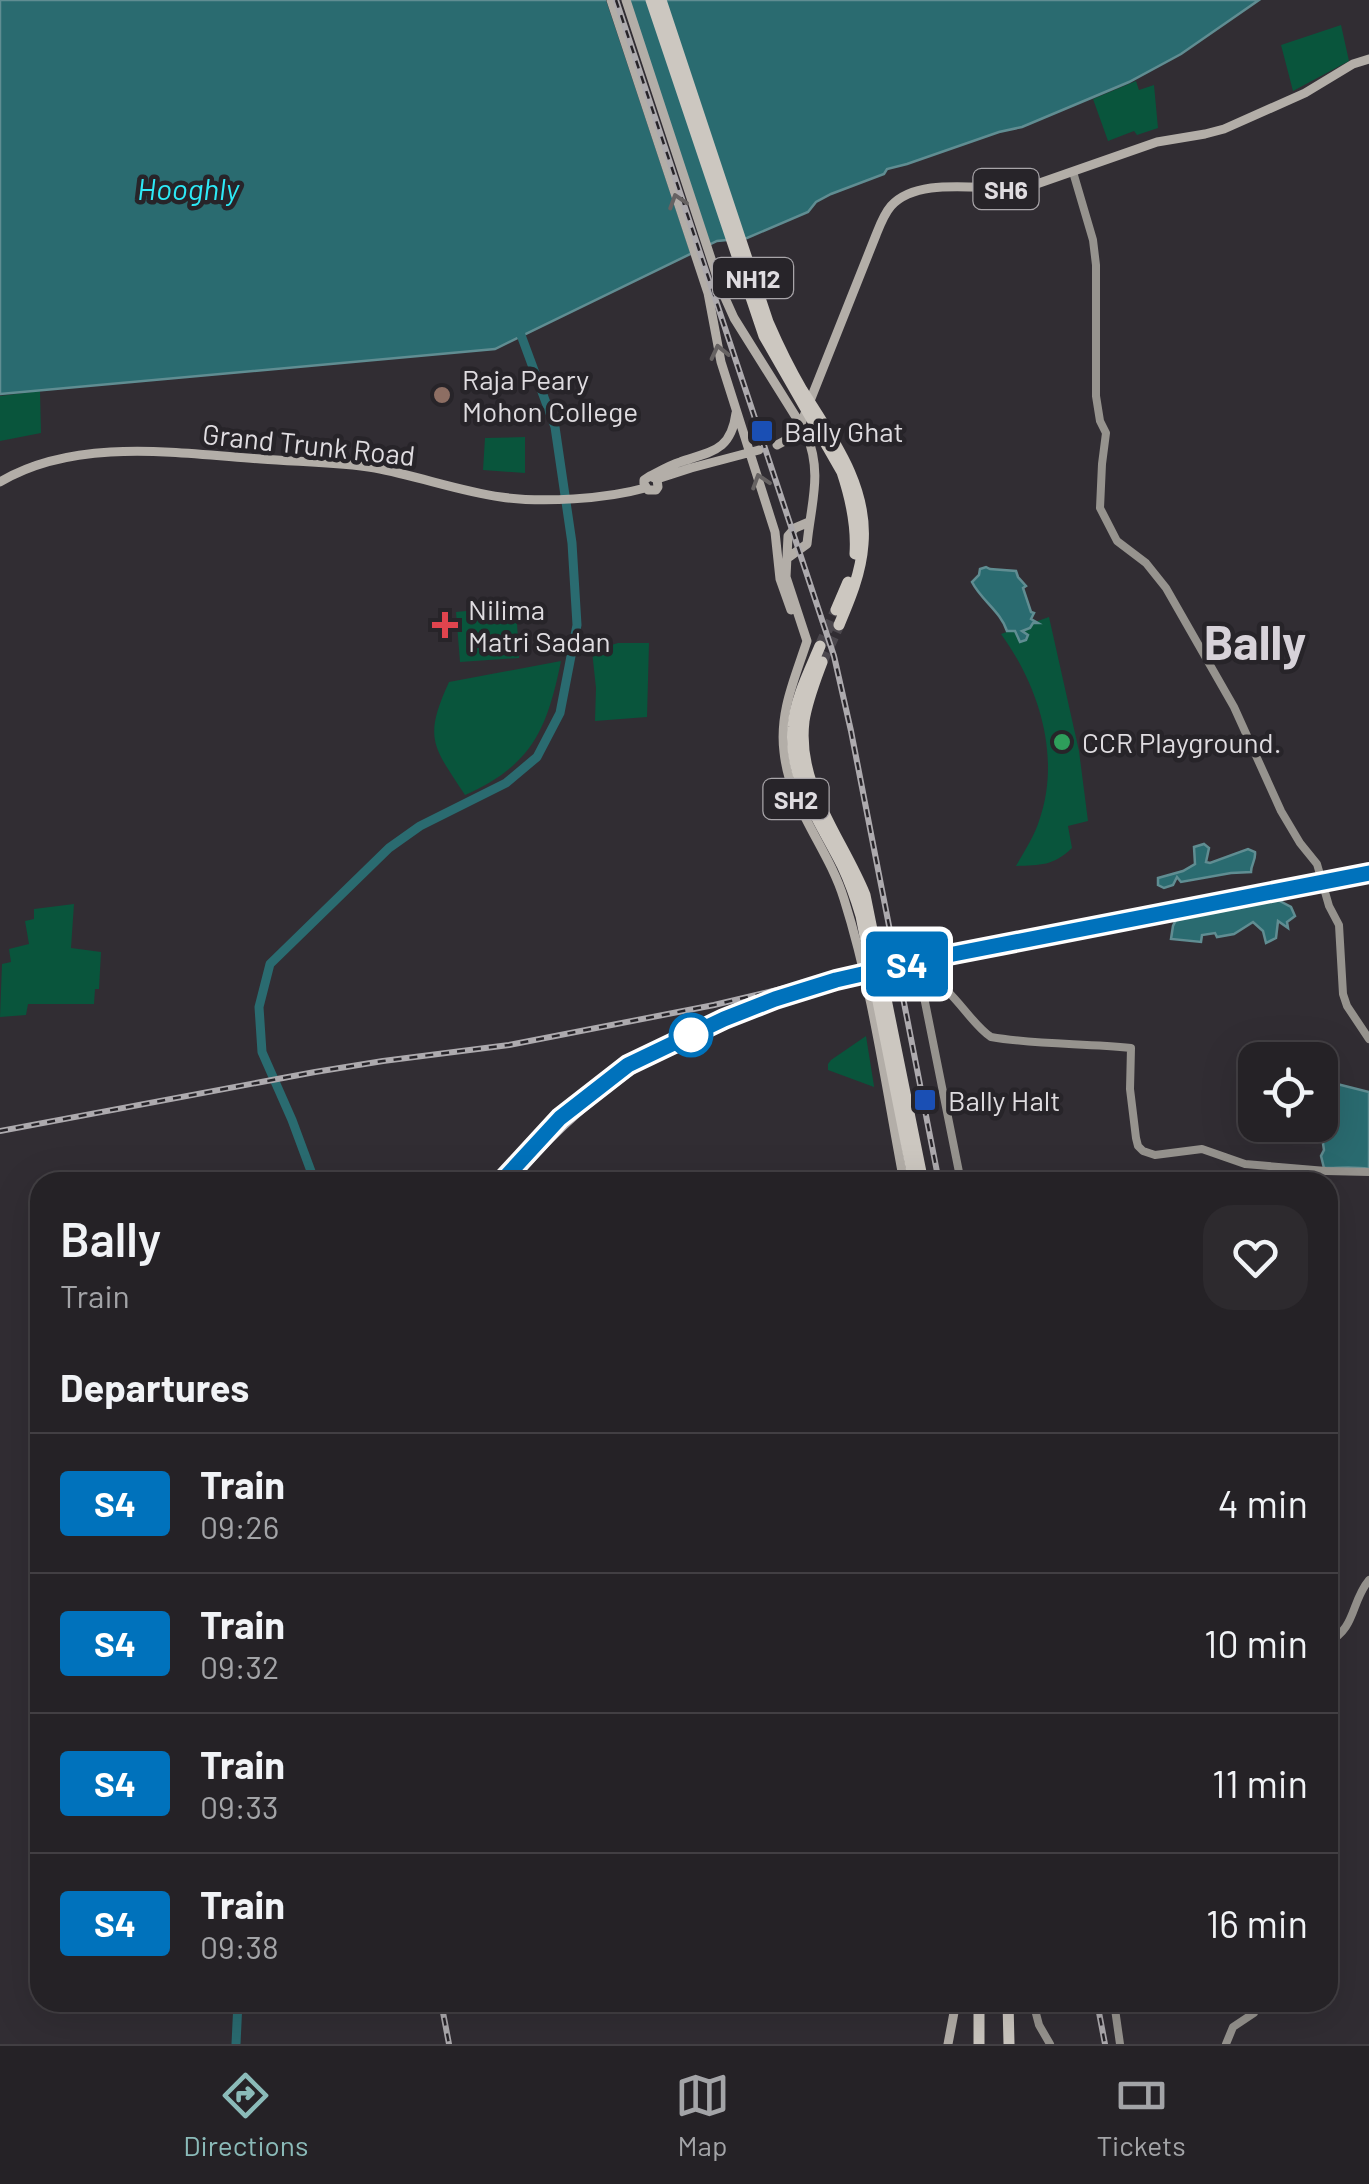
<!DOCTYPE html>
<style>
body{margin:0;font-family:Barlow,sans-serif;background:#2d2a2e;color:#f1f3f6;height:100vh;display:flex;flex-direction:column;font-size:38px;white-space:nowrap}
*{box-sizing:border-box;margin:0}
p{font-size:32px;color:#a3a4a7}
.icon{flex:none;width:55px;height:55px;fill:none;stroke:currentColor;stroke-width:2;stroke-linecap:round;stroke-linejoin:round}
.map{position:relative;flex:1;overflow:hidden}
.details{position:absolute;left:30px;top:1172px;width:1308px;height:840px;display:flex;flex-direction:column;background:#252226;border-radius:30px;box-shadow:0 10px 40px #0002,0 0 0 2px #423f43}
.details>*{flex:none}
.badge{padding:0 20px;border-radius:8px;font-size:35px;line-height:65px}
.fabs{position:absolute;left:1238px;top:1042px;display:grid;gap:20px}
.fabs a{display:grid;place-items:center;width:100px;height:100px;border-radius:20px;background:#252226;box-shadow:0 10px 40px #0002,0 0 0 2px #423f43;font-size:50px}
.map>.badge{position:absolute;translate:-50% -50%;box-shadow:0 0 0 5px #fff}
h2{padding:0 30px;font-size:38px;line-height:90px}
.round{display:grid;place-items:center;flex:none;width:105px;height:105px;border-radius:30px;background:#2d2a2e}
.headline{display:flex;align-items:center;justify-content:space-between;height:170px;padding:0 30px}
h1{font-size:48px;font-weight:600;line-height:75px}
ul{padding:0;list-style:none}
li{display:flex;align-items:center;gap:30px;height:140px;padding:0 30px;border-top:2px solid #423f43}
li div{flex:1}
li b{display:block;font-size:38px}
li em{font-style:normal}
li .badge{min-width:110px;font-weight:700;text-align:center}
.tab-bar{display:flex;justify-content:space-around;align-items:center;height:140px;border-top:2px solid #423f43;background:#252226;font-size:28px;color:#a3a4a7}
.tab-bar a{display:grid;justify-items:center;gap:5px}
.tab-bar .on{color:#8bbbb9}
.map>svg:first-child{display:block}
.green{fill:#09553c}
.water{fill:#2a6b70;stroke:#608d92;stroke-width:2.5}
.pier{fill:#312d33}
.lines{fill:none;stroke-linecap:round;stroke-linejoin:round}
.river{stroke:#2a6b70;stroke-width:9}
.highway-tunnel{stroke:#4b474d;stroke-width:11;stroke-dasharray:11 5.5;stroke-linecap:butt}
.secondary{stroke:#96938e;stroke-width:8}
.primary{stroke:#b3aea8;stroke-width:9}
.highway{stroke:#ccc7c0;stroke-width:11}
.rail-casing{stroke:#adaaae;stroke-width:6}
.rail{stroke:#272429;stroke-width:2.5;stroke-dasharray:8;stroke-linecap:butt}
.oneway{stroke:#666262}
.line-casing{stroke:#fff;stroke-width:22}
.line{stroke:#0072bc;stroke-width:15}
.education-dot{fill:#8d6e63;stroke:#272429;stroke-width:4}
.transit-dot{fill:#1a4fb4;stroke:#272429;stroke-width:4}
.health-dot{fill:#e0444e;stroke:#272429;stroke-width:4}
.leisure-dot{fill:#2e9e5b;stroke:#272429;stroke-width:4}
.stop-dot{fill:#fff;stroke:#0072bc;stroke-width:5}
.labels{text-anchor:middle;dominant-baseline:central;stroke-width:9;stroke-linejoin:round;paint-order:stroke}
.shield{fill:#272429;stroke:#a8a5a9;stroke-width:2.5}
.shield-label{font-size:25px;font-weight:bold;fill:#dfdce0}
.poi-label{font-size:28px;fill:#dfdce0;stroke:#272429;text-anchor:start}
.street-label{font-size:28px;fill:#dfdce0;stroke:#272429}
.water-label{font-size:30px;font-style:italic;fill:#2deaf7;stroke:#272429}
.town-label{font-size:48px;font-weight:bold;fill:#d7d2d9;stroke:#272429}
</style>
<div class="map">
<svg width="1369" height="2044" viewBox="0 0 1369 2044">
<rect width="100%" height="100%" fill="#312d33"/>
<path class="green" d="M1341 25 1349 61 1293 91 1281 45Z
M1136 81 1139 90 1154 85 1158 128 1137 135 1134 131 1108 141 1093 99Z
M40 391 41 433 0 441V396Z
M525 437V473L483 470 485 438Z
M516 606 519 658 460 662 456 612Z
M1049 617 1079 751 1088 821 1068 826 1072 848C1053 866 1041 865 1016 866 1025 850 1035 835 1040 818 1061 755 1038 685 1001 634Z
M618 643H649L647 717 595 721 596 688 592 651Z
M561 661C547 730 532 765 465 795 433 746 423 739 449 682Z
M74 904 71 948 101 952 99 989H95L94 1004H28L26 1015 0 1017 2 964 11 962 9 949 29 944 25 921 34 919V909Z
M866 1036 874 1086V1087L828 1070V1064L831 1060Z"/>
<path class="water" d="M0 0H1259L1181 54 1129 82 1022 127 999 132 907 164 887 169 884 174 831 194 816 202 808 212 747 238 717 241 495 349 0 394Z
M986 567 990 569 1016 571 1018 577 1026 586 1023 588 1031 612 1034 613 1031 619 1038 623H1033L1030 628 1022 631 1028 635 1026 640 1020 642 1015 631H1007C1001 612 981 600 972 582L979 575 980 569Z
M1204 844 1209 848 1206 862 1210 863 1248 849 1255 852C1256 861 1251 864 1251 872L1231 873 1181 882 1177 877 1173 885 1164 888 1158 885V878L1183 871 1195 864 1194 847Z
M1276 899 1291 907 1295 916 1287 922 1288 928 1278 921 1276 938 1266 943 1263 931 1253 922 1234 934 1217 937 1215 933 1202 935 1201 942 1171 939 1173 926 1177 918 1229 908H1240L1255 901Z
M1337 1084 1369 1092V1169C1354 1166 1340 1168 1324 1168L1321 1156 1324 1150 1321 1130 1326 1114 1323 1110 1325 1094 1336 1092Z"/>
<path class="pier" d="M606 0H629L712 249 692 258Z"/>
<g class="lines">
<path class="river" d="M315 1182 292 1120 262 1052 259 1007 270 964 389 848 420 826 506 783 537 757 560 713 577 625 572 543 555 427 521 335
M236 2044 238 2002"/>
<path class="highway-tunnel" d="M820 646 836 610
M822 662 839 625"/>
<path class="secondary" d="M1073 172 1093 240 1096 265V396L1100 421 1106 433 1102 464 1100 508 1117 541 1146 563 1166 588 1234 707 1281 811 1300 843 1317 864 1329 906 1339 925 1343 994 1347 1006 1369 1039
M961 1182 922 987 925 978C950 982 970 1024 991 1037 1037 1045 1084 1043 1131 1048L1130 1089 1136 1138 1138 1146 1143 1151 1155 1155 1202 1149 1245 1164 1326 1171 1369 1172
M1328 1642C1356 1629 1351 1601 1369 1580
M1033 2002 1039 2025 1050 2044
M1114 2002 1120 2044
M1226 2044 1233 2027 1254 2013V2002"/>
<path class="primary" d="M611 0 708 293 721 362 775 532 780 579 791 610
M626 0 721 289 734 318 806 433C823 473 811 503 807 544L789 557
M777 445 792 437 800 426 876 235C880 225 884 214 891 206 921 173 992 194 1031 186L1157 142 1205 134 1224 129 1305 93 1353 64 1369 59
M650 476C660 471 670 465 680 462 712 451 731 451 736 413
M650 476 657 479 691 468 759 450
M650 476 644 480V484L648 490H656L658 487 657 479
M0 482C75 437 178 453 261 459 299 462 338 462 375 468 418 476 459 491 501 497 542 503 606 499 645 488
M809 522 795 528 788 536 786 577 807 641C795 678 779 712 784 752 790 809 828 847 844 899 873 991 886 1088 904 1182
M948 2044 956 2002"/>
<path class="highway" d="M651 0 764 336 842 472C851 499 857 525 855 554
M661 0 768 322C778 345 789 368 802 390 832 438 868 486 863 544 861 573 850 599 839 625
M836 610 848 582
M820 646C809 672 795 699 793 727 788 779 820 821 842 865 850 882 856 899 861 916L914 1182
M822 662C815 681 807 701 804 721 796 786 842 838 865 895L923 1182
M1008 2002 1009 2044
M979 2044V2002"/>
<defs>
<path id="rail" d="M616 0 834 656 851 731 939 1182
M0 1131 315 1072 383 1061 509 1045 714 1005 889 963 1369 869
M513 1182C576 1105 661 1043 754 1007
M441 2002 449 2044
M1097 2002 1105 2044"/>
</defs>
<use href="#rail" class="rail-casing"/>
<use href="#rail" class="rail"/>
</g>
<defs><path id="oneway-chevron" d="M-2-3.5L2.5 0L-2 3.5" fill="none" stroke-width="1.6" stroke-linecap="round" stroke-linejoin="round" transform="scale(2.5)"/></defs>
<g class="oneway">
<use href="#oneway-chevron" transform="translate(677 201) rotate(-108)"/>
<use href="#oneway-chevron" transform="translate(719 352) rotate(-103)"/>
<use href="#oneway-chevron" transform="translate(760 481) rotate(-108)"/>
</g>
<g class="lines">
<defs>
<path id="line" d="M501 1182 560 1118 628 1065 724 1019 775 999 836 980 928 959 1369 873"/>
</defs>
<use href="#line" class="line-casing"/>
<use href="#line" class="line"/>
</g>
<circle class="education-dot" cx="442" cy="395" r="10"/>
<g class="transit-dot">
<rect x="750" y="419" width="24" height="24" rx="5"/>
<rect x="913" y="1088" width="24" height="24" rx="5"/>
</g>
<path class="health-dot" d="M440 610h10v10h10v10h-10v10h-10v-10h-10v-10h10z"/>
<circle class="leisure-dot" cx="1062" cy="742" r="10"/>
<circle class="stop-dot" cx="691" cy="1035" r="20"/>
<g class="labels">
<g class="shield">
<rect x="973.5" y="169" width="65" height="40" rx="8"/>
<rect x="713" y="258" width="80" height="40" rx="8"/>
<rect x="763.5" y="779" width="65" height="40" rx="8"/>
</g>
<g class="shield-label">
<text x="1006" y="189">SH6</text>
<text x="753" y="278">NH12</text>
<text x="796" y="799">SH2</text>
</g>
<g class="poi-label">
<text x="462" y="379">Raja Peary<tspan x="462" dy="32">Mohon College</tspan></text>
<text x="784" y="431">Bally Ghat</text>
<text x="468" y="609">Nilima<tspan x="468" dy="32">Matri Sadan</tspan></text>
<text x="1082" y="742">CCR Playground.</text>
<text x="948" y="1100">Bally Halt</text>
</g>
<g class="street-label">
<text transform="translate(309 444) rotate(6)">Grand Trunk Road</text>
</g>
<g class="water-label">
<text x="188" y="188">Hooghly</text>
</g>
<g class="town-label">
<text x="1255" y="641">Bally</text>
</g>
</g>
</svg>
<div class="fabs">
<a><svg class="icon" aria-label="locate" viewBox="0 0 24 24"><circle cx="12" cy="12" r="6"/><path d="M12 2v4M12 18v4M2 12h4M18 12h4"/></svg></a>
</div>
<b class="badge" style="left:907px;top:964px;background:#0072bc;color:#fff">S4</b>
<section class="details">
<div class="headline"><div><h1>Bally</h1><p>Train</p></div><a class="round"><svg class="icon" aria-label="heart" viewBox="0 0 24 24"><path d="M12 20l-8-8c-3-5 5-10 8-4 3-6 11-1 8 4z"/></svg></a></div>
<h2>Departures</h2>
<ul>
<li><span class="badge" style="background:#0072bc;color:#fff">S4</span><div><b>Train</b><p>09:26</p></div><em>4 min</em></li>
<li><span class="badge" style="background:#0072bc;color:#fff">S4</span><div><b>Train</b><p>09:32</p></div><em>10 min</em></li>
<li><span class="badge" style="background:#0072bc;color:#fff">S4</span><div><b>Train</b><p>09:33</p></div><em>11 min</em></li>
<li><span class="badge" style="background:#0072bc;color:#fff">S4</span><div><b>Train</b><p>09:38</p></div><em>16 min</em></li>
</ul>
</section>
</div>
<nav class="tab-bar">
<a class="on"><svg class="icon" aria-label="directions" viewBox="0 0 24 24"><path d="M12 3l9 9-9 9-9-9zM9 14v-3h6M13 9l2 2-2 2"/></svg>Directions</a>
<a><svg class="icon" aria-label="map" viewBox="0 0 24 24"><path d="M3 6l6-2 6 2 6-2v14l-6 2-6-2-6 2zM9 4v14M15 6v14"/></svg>Map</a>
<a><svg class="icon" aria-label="tickets" viewBox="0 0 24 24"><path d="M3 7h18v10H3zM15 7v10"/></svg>Tickets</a>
</nav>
